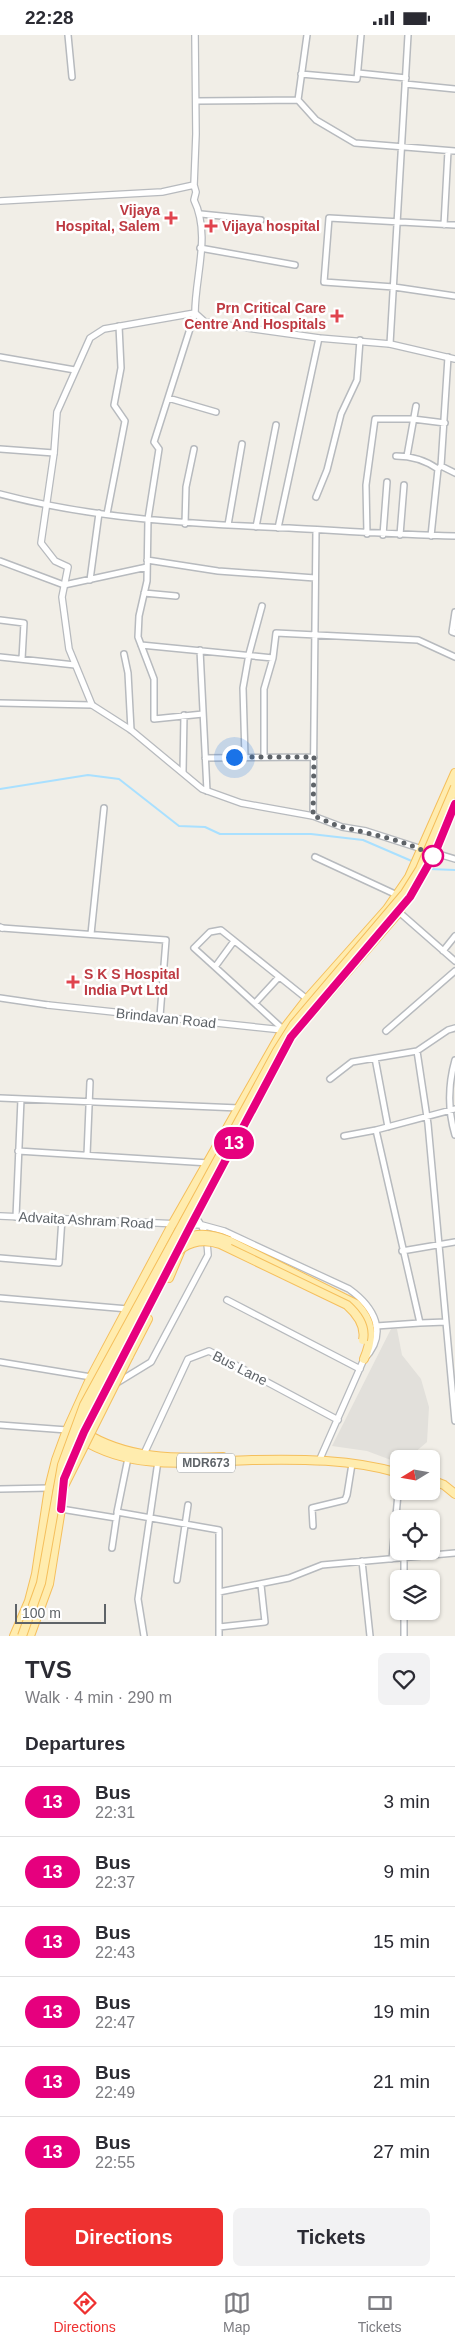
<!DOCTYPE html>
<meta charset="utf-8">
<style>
body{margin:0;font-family:Helvetica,sans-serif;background:#f2f2f3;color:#2b2b33;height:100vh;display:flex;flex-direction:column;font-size:19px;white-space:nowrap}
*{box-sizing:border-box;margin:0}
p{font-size:16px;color:#7c7c81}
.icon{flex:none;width:28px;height:28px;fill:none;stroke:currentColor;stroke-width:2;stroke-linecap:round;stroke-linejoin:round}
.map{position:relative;height:1601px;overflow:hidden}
.details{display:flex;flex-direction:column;background:#fff;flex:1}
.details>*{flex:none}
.badge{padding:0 10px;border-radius:16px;font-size:18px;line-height:32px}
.needle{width:32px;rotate:259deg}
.fabs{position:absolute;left:390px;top:1415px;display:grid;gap:10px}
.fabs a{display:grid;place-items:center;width:50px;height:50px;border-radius:8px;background:#fff;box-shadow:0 1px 4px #0004;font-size:25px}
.scale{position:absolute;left:15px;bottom:12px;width:91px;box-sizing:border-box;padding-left:5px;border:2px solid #5e6368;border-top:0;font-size:14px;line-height:18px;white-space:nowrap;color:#5e6368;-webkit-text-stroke:4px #fff;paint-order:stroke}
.you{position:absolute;width:25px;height:25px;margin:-12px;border:4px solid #fff;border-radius:50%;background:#1a73e8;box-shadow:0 0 0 8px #1a73e833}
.map>.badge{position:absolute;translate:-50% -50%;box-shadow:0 0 0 2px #fff}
h2{padding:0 25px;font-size:19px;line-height:45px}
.round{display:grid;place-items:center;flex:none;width:52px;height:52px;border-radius:8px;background:#f2f2f3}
.head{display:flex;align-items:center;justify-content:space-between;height:85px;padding:0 25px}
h1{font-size:24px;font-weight:700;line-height:38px}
.action{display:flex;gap:10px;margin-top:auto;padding:10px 25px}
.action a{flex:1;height:58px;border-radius:8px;background:#ee3130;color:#fff;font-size:20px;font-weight:700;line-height:58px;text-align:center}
.action a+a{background:#f2f2f3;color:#2b2b33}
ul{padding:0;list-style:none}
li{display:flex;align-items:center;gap:15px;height:70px;padding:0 25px;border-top:1px solid #e1e1e2}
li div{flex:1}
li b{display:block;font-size:19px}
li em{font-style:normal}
li .badge{min-width:55px;font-weight:700;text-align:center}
.status{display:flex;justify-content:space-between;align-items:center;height:35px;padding:0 25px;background:#fff;direction:ltr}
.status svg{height:14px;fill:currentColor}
.tab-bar{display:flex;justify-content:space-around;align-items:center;height:70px;border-top:1px solid #e1e1e2;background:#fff;font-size:14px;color:#7c7c81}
.tab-bar a{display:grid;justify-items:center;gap:2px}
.tab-bar .active{color:#ee3130}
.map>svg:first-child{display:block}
.industrial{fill:#e2e0db}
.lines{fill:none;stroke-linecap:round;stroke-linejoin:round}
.stream{stroke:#a9e0ff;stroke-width:2}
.minor-casing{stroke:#b7babe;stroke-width:8}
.tertiary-casing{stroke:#b7babe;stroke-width:8}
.primary-casing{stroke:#f5bf5c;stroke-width:10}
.minor{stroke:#fff;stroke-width:5}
.tertiary{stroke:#fff;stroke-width:5.5}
.primary{stroke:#ffecae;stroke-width:8}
.primary-bridge-casing{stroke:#f5bf5c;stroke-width:10;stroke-linecap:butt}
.primary-bridge{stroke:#ffecae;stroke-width:8}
.line-casing{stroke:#fff;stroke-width:11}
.line{stroke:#e6007e;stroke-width:8}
.walk{stroke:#5e6368;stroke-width:5;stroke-dasharray:0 9}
.health-dot{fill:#e0444e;stroke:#fff;stroke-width:2}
.stop-dot{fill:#fff;stroke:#e6007e;stroke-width:2.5}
.labels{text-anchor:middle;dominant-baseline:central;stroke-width:5;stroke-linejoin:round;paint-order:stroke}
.shield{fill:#fff;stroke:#8e9295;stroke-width:1}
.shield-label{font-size:12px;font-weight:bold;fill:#5e6368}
.health-label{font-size:14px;font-weight:bold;fill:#be3a42;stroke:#fff;text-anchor:end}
.street-label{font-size:14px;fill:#5e6368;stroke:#fff}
</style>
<div class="status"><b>22:28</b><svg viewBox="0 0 49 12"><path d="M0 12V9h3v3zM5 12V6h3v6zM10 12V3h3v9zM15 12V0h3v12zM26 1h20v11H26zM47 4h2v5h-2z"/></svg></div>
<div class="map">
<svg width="455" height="1601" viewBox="0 0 455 1601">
<rect width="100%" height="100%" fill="#f1eee7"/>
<path class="industrial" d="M391 1294H397L402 1320 421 1344 429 1372 427 1407 407 1424H399V1428L367 1416 332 1411Z"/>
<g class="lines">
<path class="stream" d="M0 754 88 740 119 744 179 791 205 792 220 799H311L363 805 414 827
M429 834 455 835"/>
<defs>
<path id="minor" d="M68 0 72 42
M358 38 406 43
M301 39 357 44 361 0
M405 49 455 54
M298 65 307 0
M196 66 298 65 316 85 355 108 455 116
M201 179 261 185
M444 190 448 116
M455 190 329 183 324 247 394 252 455 261
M200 213 295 230
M195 278 154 407 159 414 148 484 147 546 139 581 138 602 154 644V684L203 679
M390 309 408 0
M0 322 75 335
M168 363 216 377
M0 414 54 418
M396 421C412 421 425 425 438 434
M407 421 416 371
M441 431 455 438
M0 459C94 484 192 489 289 493 344 496 399 500 455 501
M316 462 327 435 341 379 357 345 360 305
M107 479 125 386 114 370 121 333 119 291
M185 489 186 452 194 414
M228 490 242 409
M256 492 276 390
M278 493 319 303
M367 499 366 450 375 384H413L445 388
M383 500 387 447
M400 500 404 450
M431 501 438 434 441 431 448 322
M147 525 218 536 315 543
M0 526 64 550 147 532
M90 545 99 478
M144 558 176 561
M455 577 452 597 455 598
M0 585 24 588 22 624
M141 610 273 623
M200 615 207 756
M124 619 128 638 131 695
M0 622 75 630
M0 668 92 670
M245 722 243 653 249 619 262 571
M264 722V654L273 623 276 598 418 605 455 622
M205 723 314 722
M183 737 184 680
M313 781 316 495
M435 818 455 824
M315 822 397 860
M399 877 455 926
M2 893 166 905 160 981
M91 899 104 773
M234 906 215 932 285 996
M443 916 455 901
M215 932 194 913 210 897 221 895 307 964
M0 963 48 970
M255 968 279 942
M386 996 455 936
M417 1016 428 1089 455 1386
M375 1023 388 1092
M455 1025C448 1050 448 1076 455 1100
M330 1044 352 1027 417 1016 448 995 455 993
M0 1063 239 1073
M344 1101 376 1095
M18 1116 209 1128
M87 1120 90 1047
M16 1182 21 1064
M402 1216 455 1207
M0 1223 59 1228 62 1183
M0 1263 128 1274
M420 1288 446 1287
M376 1291 420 1288 376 1095 455 1074
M0 1327 91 1342
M0 1390 67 1395
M128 1423 117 1477 219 1495V1601
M0 1454 49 1453
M61 1474 116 1483
M313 1491 312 1473 345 1465 347 1460 352 1429
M112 1513 117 1479
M392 1524 399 1448
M362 1526 370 1601
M404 1544V1524
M177 1545 188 1470
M219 1557 289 1543 322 1530 455 1518
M219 1592 265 1587 261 1550
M144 1601 138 1564 158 1426
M404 1601V1576"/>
<path id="tertiary" d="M195 0 196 99 194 150 196 157 194 165C211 200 195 241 195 278L205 287 319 303 390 309 455 324
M0 166 162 157 194 150
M195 278 104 294 90 303 57 377 54 418 41 508 55 526 68 532 62 562 69 614 92 670 131 695 202 754 241 768 313 781 342 792 366 796 425 815
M0 892 2 893
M48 970 283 995
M0 1181 202 1190 224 1196 349 1254C374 1272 389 1298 364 1324L319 1426
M227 1265 360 1334
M115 1349 151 1327 208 1220C207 1204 206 1194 195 1182
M143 1421 188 1324 209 1316 338 1385"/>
<path id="primary" d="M229 1206 356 1269C373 1286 373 1303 364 1324
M182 1207 291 1002 399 877 435 818 455 769
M169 1243 183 1210
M129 1321 148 1284
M84 1397C126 1424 175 1424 223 1422
M81 1404C134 1437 194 1427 252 1425 300 1424 352 1424 399 1438
M431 1445 444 1450 455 1459
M14 1601 29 1566 36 1539 49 1453 56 1425 67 1395 91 1342 172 1190 283 995 307 964 387 874 409 842 455 738
M30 1601 49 1549 61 1474V1452L64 1444 84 1397 172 1226"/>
</defs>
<use href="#minor" class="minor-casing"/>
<use href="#tertiary" class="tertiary-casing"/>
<use href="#primary" class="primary-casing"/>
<use href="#minor" class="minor"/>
<use href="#tertiary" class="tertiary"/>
<use href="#primary" class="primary"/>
<defs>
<path id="primary-bridge" d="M170 1213C187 1197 208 1197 229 1206
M74 1408 85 1382 165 1232C178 1211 196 1201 220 1209L347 1270C357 1279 366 1291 363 1305
M58 1463 129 1321
M22 1601 41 1548 62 1430 84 1370 277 1016 294 989 405 858 420 834 455 752"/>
</defs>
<use href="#primary-bridge" class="primary-bridge-casing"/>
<use href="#primary-bridge" class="primary-bridge"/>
</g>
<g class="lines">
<defs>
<path id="line" d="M61 1474 64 1444 84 1397 190 1192 291 1002 410 862 435 818 455 769"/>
</defs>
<use href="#line" class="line-casing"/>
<use href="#line" class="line"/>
<path class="walk" d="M234 722H314L313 781C323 784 333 790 343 792 373 800 406 805 433 821"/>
</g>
<g class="health-dot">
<path d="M168.5 175.5h5v5h5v5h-5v5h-5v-5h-5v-5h5z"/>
<path d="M208.5 183.5h5v5h5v5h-5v5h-5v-5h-5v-5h5z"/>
<path d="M334.5 273.5h5v5h5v5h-5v5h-5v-5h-5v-5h5z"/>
<path d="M70.5 939.5h5v5h5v5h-5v5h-5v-5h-5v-5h5z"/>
</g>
<circle class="stop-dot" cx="433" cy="821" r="10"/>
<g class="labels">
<rect class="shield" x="177" y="1418.5" width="58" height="19" rx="4"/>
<g class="shield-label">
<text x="206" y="1428">MDR673</text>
</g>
<g class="health-label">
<text x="160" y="175">Vijaya<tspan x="160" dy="16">Hospital, Salem</tspan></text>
<text x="222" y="191" text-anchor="start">Vijaya hospital</text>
<text x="326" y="273">Prn Critical Care<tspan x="326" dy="16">Centre And Hospitals</tspan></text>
<text x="84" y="939" text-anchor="start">S K S Hospital<tspan x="84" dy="16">India Pvt Ltd</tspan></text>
</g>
<g class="street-label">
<text transform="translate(166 983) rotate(6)">Brindavan Road</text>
<text transform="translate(86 1185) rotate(3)">Advaita Ashram Road</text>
<text transform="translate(240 1333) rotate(27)">Bus Lane</text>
</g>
</g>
</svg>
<div class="fabs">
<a><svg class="needle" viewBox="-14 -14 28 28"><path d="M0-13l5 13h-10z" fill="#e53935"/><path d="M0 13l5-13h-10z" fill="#7c7c81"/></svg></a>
<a><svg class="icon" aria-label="locate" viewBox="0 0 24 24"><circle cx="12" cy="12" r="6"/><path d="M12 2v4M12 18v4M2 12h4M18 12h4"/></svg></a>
<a><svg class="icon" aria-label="layers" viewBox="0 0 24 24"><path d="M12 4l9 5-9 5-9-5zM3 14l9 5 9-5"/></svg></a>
</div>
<div class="scale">100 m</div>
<div class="you" style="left:234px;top:722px"></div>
<b class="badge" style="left:234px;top:1108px;background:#e6007e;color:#fff">13</b>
</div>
<section class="details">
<div class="head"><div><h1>TVS</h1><p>Walk · 4 min · 290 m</p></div><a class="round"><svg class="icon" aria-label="heart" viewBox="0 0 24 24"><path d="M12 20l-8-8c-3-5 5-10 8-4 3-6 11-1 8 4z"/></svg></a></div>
<h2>Departures</h2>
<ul>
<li><span class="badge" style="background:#e6007e;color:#fff">13</span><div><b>Bus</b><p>22:31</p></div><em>3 min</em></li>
<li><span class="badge" style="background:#e6007e;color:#fff">13</span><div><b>Bus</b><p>22:37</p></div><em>9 min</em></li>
<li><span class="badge" style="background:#e6007e;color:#fff">13</span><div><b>Bus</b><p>22:43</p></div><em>15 min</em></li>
<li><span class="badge" style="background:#e6007e;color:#fff">13</span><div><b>Bus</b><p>22:47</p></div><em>19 min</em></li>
<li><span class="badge" style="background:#e6007e;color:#fff">13</span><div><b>Bus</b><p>22:49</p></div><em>21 min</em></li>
<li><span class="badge" style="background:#e6007e;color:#fff">13</span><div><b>Bus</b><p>22:55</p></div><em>27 min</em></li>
</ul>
<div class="action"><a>Directions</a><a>Tickets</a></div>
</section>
<nav class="tab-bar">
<a class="active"><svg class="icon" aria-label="directions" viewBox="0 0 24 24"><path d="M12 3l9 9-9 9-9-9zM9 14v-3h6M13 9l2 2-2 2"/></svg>Directions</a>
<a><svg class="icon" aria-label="map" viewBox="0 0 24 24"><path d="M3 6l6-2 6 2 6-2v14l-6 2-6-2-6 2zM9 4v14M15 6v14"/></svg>Map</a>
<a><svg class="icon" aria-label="tickets" viewBox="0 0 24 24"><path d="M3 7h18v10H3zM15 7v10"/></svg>Tickets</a>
</nav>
